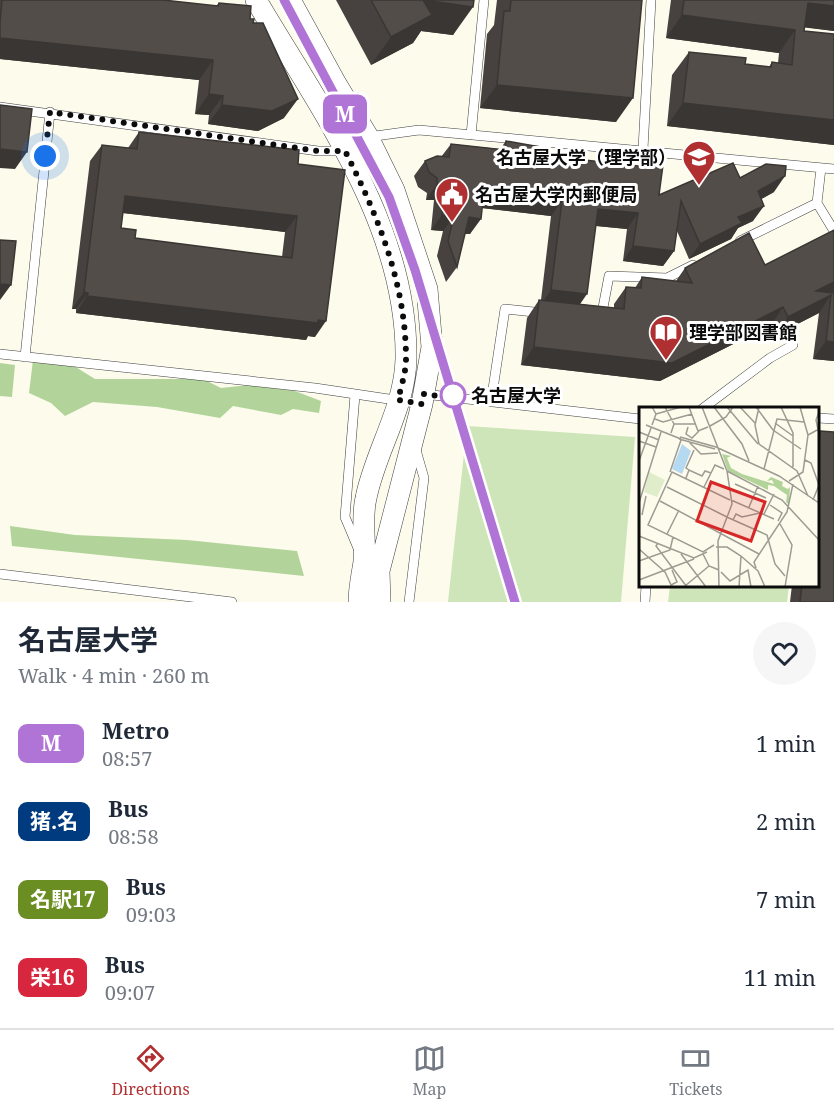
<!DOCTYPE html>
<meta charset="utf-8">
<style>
body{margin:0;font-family:"Noto Serif","Noto Sans JP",serif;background:#f6f6f7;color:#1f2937;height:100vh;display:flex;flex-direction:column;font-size:22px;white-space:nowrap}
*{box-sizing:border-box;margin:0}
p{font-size:20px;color:#747a83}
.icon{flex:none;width:33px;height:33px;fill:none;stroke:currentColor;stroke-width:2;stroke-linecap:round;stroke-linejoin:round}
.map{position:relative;height:602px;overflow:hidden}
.drawer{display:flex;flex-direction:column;background:#fff;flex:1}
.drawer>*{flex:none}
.badge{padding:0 12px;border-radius:9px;font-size:21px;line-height:39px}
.you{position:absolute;width:30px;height:30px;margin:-15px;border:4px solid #fff;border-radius:50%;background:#1a73e8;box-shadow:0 0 0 9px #1a73e833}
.map>.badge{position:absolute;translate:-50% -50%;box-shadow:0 0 0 3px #fff}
.round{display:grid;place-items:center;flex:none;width:63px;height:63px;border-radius:32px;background:#f6f6f7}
.summary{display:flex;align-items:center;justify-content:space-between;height:102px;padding:0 18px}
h1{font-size:28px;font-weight:700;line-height:45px}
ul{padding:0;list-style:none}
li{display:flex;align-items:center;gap:18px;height:78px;padding:0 18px}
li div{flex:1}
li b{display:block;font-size:22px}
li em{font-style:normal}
li .badge{min-width:66px;font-weight:700;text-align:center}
.menu{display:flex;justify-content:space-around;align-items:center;height:84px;border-top:2px solid #e0e1e3;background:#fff;font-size:16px;color:#747a83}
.menu a{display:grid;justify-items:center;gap:3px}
.menu .on{color:#b03032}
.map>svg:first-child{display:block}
.green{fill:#cee5b9}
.forest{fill:#b2d49a}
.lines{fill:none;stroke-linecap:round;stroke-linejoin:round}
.service-casing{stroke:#3f3f3f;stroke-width:10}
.tertiary-casing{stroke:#3f3f3f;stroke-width:22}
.service{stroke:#fff;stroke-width:9}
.tertiary{stroke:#fff;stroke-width:21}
.wall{fill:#47423f;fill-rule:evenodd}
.shaded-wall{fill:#3a3633}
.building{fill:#534d49;stroke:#3a3633;stroke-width:1.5;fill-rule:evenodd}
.line-casing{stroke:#fff;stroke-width:14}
.line{stroke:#b074d6;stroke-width:9}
.walk{stroke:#0c0c0c;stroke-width:6;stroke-dasharray:0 10.8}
.stop-dot{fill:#fff;stroke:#b074d6;stroke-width:3}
.labels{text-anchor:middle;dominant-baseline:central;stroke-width:6;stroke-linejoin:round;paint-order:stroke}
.poi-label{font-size:18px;font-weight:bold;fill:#0c0c0c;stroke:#fff;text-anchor:start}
.stop-label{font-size:18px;font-weight:bold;fill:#0c0c0c;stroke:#fff;text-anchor:start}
.inset-road{fill:none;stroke:#9d9b92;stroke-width:1.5}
.view{fill:#d62828;fill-opacity:0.15;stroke:#d62828;stroke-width:3}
.inset-edge{fill:none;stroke:#0c0c0c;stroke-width:3}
</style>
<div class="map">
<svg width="834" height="602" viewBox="0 0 834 602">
<rect width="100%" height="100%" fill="#fdfbec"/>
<path class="green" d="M467 426 635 437 621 602H448Z
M670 586H789L787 602H668Z"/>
<path class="forest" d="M33 360 74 366 95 379H203L221 388 249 385 295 391 321 401 319 413 293 409 281 415 233 406 220 418 157 407 93 402 65 416 51 403 29 393Z
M0 363 15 365 12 397 0 396Z
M10 526 75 535 187 540 297 551 304 576 12 546Z"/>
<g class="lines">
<defs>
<path id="service" d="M0 107 318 151H345
M471 135 484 0
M368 137 419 130 834 169
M643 149 651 0
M817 203 834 231
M740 241 817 203 821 168
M601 318 609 276 667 278 693 265
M0 354 315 388 422 404
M25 357 50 112
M424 394 640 419
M355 395 345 517 358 548
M491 402 505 309 543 313
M702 409 770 358 793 345
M818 418 834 419
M0 574 232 602
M409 602 424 478 416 450
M645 602 646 586"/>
<path id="tertiary" d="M256 0C320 109 408 226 406 359 405 408 375 452 366 498 361 518 366 541 364 562 362 575 359 588 359 602
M290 0 336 84 368 137 394 190 427 289 432 347 422 404 379 571 380 602"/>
</defs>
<use href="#service" class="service-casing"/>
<use href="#tertiary" class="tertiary-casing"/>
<use href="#service" class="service"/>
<use href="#tertiary" class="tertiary"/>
</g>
<path class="wall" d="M0 0H163L216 6 219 3 250 19 253 23 284 118 258 131 208 124 209 115 195 114 199 80 0 59Z
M336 0H474L453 35 421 31 413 43 371 65Z
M497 0H642L616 122 480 108 487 34 494 25Z
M671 0H834V31L805 27 804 31 834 34V145L667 126 672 75 689 52 745 64 769 67 772 62 778 63 779 53 666 38Z
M139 132 298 164 315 337 308 336 306 340 76 313V309H72L90 161 102 145 128 148ZM123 213 285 232 282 257 135 238 121 228Z
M506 141 540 155 644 167 647 163 659 195 740 178 774 192 761 199 753 221 738 228 731 239 689 259 677 231 674 251 663 266 623 261 627 229 596 226 580 304 614 308V304L626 287 635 288 642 277 676 281 685 268 765 265 834 230V361L813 359 819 313 776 335 771 325 660 381 521 365 527 318 539 300H541L551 216 482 208 470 234H465L457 267 446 282 437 256 443 231 431 230 434 200H426L427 193 418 187 414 176 425 161 441 157 451 144 500 149Z
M820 431 834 602H790L792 585H818V434Z"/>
<path class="shaded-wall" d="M423 0 473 7 453 35 421 31 413 43 371 65 391 37Z
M808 3 834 6V31L792 26Z
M682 15 795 30 779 53 666 38Z
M0 38 213 60 199 80 0 59Z
M497 85 633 98 616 122 480 108Z
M209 94 223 96 209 115 195 114Z
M298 99 284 118 258 131 208 124 222 105Z
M683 103 834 120V145L667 126Z
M0 149 27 152 15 169 0 168Z
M785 176 774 192 747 207 758 191Z
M437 184 445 185 434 200H426Z
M484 191 562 201 551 216 473 207Z
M125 196 297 216 285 232 114 212Z
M764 206 753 221 738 228 731 239 689 259 700 244 738 217Z
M598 209 638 213 627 229 587 225Z
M442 215 454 216 443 231 431 230Z
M469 217 481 219 470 234 458 233Z
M633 246 674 251 663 266 623 261Z
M834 282V294L816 291Z
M0 284 11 285 0 300Z
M551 290 587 294 576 310 540 306Z
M84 292 88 293 76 309H72Z
M831 295 819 313 776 335 788 317Z
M87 296 318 320 326 321 315 337 308 336 306 340 76 313Z
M783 307 771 325 660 381 521 365 534 347Z
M826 341 834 342V361L813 359Z"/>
<path class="building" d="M2 0H163L218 6 219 3 251 6 250 19H254L253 23H263L298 99 272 111 222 105 223 96 209 94 213 60 0 38V23Z
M371 0H474L473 7 423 0 432 15 391 37Z
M511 0H642L633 98 497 85 504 11H510Z
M684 0H834V6L808 3 804 31 834 34V120L683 103 689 52 746 58 745 64 771 67 772 62 792 65 795 30 682 15Z
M0 105 32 109 27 152 0 149Z
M139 132 299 150 298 164 345 170 326 321 318 320V323L87 296 88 293 84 292 102 145 137 149ZM125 196 297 216 292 258 135 238 136 230 121 228Z
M506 141 541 147 540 155 647 167V163L663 165 659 195 733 163 740 178 766 164 786 166 785 176 758 191 764 206 738 217 742 223 700 244 681 201 674 251 633 246 638 213 598 209 587 294 551 290 562 201 484 191 481 219 469 217 457 267 448 241 454 216 442 215 445 185 437 184V178L429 172 425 161 437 156 449 157 451 144 505 150Z
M834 230V282L816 291 834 293V342L826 341 831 295 788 317 783 307 672 363 534 347 539 300 624 309 626 287 641 288 642 277 692 283 685 268 749 233 765 265Z
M0 240 16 241 11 285 0 284Z
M820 431 834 432V602H800L802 585H818V452Z"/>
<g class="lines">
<defs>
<path id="line" d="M284 0 389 197 415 270 515 602"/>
</defs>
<use href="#line" class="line-casing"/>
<use href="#line" class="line"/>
<path class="walk" d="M45 156 50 112 318 151H345C378 216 406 284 406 359 406 372 401 387 398 400L422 404 424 394 454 398 453 395"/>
</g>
<defs>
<symbol id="university-pin" viewBox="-11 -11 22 30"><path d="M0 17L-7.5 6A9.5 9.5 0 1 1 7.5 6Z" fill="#b03032" stroke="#fff"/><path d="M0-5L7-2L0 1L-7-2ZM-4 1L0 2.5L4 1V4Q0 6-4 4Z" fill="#fff"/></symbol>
<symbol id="civic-pin" viewBox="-11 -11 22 30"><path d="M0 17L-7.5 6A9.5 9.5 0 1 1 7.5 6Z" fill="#b03032" stroke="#fff"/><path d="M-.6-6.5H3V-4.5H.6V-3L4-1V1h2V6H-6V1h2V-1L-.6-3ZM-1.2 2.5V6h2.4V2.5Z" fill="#fff"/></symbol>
<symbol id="library-pin" viewBox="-11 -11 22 30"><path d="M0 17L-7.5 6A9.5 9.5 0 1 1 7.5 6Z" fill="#b03032" stroke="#fff"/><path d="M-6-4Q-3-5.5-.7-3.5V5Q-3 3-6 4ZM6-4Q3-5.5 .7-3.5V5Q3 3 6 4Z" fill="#fff"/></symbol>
</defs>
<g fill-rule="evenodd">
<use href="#university-pin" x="680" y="138" width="38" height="52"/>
<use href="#civic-pin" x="433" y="175" width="38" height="52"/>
<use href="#library-pin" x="647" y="313" width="38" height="52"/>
</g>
<circle class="stop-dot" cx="453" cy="395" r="12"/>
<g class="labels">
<g class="poi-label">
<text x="676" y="157" text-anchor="end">名古屋大学（理学部）</text>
<text x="475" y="194">名古屋大学内郵便局</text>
<text x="689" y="332">理学部図書館</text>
</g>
<g class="stop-label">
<text x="471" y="395">名古屋大学</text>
</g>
</g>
<g transform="translate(639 407)">
<rect width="180" height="180" fill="#fdfbec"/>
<path d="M83 47 92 49 88 51 92 61 103 67 135 77 133 73 128 74 132 70 144 75 143 79 149 82 151 80 150 98 147 95 148 88 135 79 129 78V83L89 64Z" fill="#b2d49a"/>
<path d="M10 65 26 73 18 90 5 85Z" fill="#e0edca"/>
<path d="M43 37 52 44 43 67 33 62Z" fill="#b5d9f1"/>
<path class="inset-road" d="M26 0 35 17 32 26M50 0 59 24 69 20M63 0 88 64 93 97 79 134 80 180M75 0 103 37 110 54M88 0 119 37M101 0 116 16M117 0 134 23 162 42M120 0 116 18 120 37 158 64 169 89M142 0 154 26V60M161 0 169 28M180 5 177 13 180 27M17 7 42 0M16 12 24 15 53 7M136 16 154 29M35 17H56M7 18 42 32M13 18 17 7 13 0M71 19 87 10 94 0M49 20 47 27 53 31 60 24M0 25 20 33M41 30 77 40 140 69 180 96M40 32 76 42M0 34 17 40M49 34 62 47 79 46M166 53 172 56 180 78 174 93M0 54 12 21M125 62 138 12 165 15M50 63 47 61 55 43M88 64 143 93 180 133M31 65 42 33M47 71 50 63 63 69 66 64 72 66M150 74 164 65 169 28 180 22M96 77 127 91M28 80 90 111M65 80 76 58 85 62M92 93 135 112M21 94 120 147M0 96 22 25M131 98 143 106 139 114M110 100 119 79M125 107 135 87M3 108 7 89M90 111 128 128 136 157 146 169M94 113 97 107 103 110 121 106M141 117 153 138 146 180M28 127 40 103M0 129 55 151 68 145M19 136 17 139 48 180M75 138 64 145 9 118 33 65 91 93M77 140H88L102 149 119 164 126 180M0 142 26 165 33 180M42 147 67 180M64 147 70 159 80 163M0 154 31 143 34 130M117 161 115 155 148 105 154 77M82 165 91 174 109 163 112 180M0 173 55 152M32 178 38 175 33 163M46 179 70 159M100 180 102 149"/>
<path class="view" d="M72 75 126 95 112 134 58 114Z"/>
<rect width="180" height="180" class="inset-edge"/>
</g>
</svg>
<div class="you" style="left:45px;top:156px"></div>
<b class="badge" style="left:345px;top:114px;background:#b074d6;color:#fff">M</b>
</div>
<section class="drawer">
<div class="summary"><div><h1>名古屋大学</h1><p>Walk · 4 min · 260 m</p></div><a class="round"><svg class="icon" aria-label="heart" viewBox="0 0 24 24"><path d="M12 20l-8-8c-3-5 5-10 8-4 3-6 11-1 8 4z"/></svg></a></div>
<ul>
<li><span class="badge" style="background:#b074d6;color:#fff">M</span><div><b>Metro</b><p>08:57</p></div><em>1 min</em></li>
<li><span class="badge" style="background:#003b80;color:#fff">猪.名</span><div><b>Bus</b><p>08:58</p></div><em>2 min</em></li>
<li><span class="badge" style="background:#6b8e23;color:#fff">名駅17</span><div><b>Bus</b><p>09:03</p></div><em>7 min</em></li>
<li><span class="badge" style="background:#d7263d;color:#fff">栄16</span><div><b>Bus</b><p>09:07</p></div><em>11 min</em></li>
</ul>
</section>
<nav class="menu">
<a class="on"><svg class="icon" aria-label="directions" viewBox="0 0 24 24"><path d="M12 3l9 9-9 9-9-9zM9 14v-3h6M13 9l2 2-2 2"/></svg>Directions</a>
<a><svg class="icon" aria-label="map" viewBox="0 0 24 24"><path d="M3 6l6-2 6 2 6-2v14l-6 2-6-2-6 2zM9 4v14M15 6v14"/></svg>Map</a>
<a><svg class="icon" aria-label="tickets" viewBox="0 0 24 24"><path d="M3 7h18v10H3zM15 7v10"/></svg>Tickets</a>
</nav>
